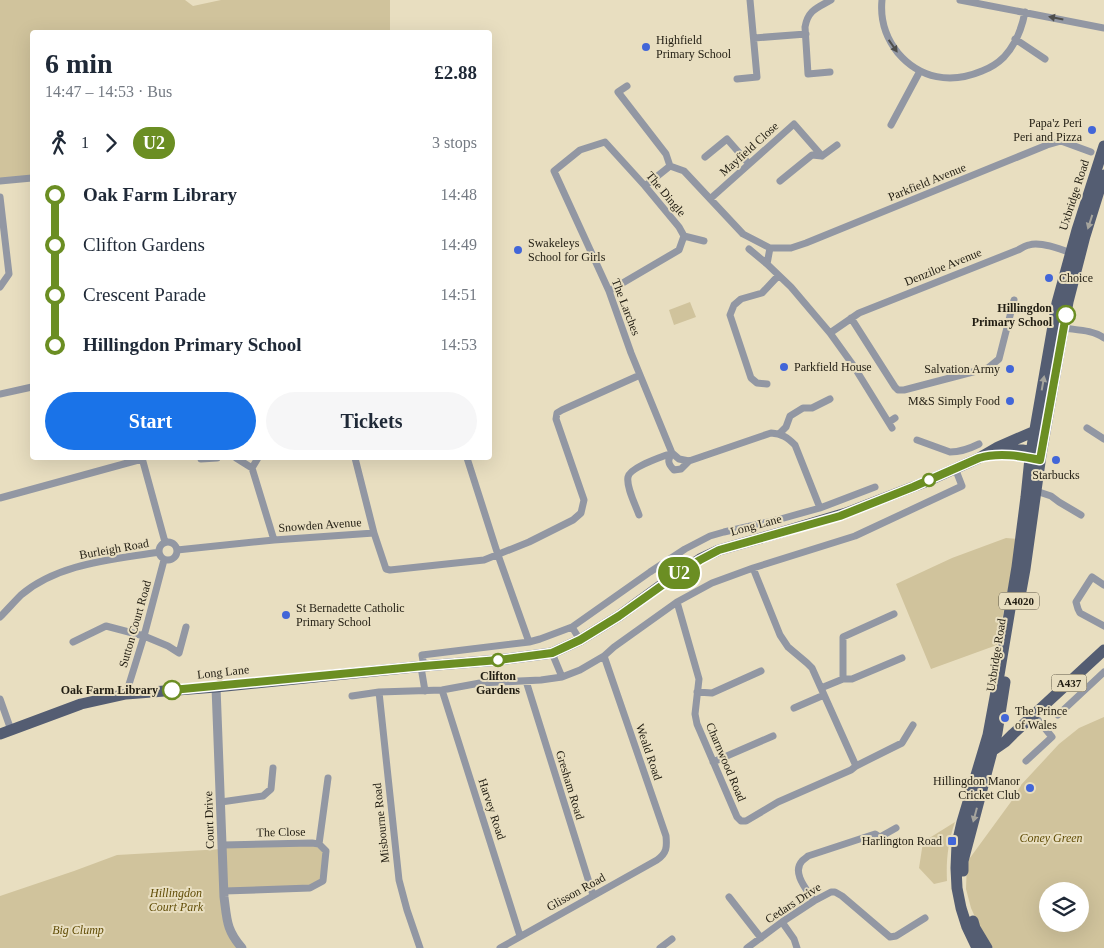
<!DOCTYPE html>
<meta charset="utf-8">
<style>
body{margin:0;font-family:Georgia,serif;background:#f6f6f7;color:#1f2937;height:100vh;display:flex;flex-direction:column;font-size:19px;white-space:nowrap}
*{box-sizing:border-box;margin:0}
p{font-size:16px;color:#747a83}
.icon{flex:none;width:28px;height:28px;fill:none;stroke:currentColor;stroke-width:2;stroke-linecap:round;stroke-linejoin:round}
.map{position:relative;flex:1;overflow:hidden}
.drawer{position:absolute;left:30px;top:30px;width:462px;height:430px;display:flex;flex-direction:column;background:#fff;border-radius:5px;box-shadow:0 5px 20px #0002}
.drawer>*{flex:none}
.badge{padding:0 10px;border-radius:16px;font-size:18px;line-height:32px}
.buttons{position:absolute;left:1039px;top:882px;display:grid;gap:10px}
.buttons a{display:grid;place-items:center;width:50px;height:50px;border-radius:50%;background:#fff;box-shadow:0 5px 20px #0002;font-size:25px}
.map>.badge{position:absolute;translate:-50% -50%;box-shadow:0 0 0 2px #fff}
.legs{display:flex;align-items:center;gap:8px;height:55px;padding:0 15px;font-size:16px}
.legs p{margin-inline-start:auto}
.overview{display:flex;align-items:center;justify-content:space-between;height:85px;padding:0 15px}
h1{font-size:28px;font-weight:600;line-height:38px}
.action{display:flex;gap:10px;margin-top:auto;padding:10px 15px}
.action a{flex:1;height:58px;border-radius:30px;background:#1a73e8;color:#fff;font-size:20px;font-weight:600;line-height:58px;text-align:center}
.action a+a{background:#f6f6f7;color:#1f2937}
ul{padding:0 15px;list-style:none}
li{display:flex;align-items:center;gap:18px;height:50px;font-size:19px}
li i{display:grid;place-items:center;width:8px;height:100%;margin:0 6px;background:currentColor}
li i::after{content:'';width:12px;height:12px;margin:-6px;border:4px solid;border-radius:50%;background:#fff}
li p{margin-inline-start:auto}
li:first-child i{background:linear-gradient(#0000 50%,currentColor 0)}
li:last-child i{background:linear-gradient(currentColor 50%,#0000 0)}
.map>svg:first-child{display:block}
.green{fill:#d0c39c;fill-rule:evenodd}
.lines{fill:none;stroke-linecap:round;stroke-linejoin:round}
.minor{stroke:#9297a3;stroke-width:7}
.tertiary{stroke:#9297a3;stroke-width:9}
.primary{stroke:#545d72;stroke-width:11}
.oneway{fill:#4e4e4c}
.oneway2{fill:#a5a49d}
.line-1-casing{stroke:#fff;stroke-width:11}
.line-1{stroke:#6b8e23;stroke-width:8}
.poi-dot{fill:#4266d8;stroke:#e8dec0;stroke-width:2}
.stop-1-dot{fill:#fff;stroke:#6b8e23;stroke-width:2.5}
.labels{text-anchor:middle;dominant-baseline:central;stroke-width:4;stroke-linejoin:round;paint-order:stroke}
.shield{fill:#e8dec0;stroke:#5d5746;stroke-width:1}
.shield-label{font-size:11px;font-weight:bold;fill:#211d12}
.poi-label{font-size:12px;fill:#211d12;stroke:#e8dec0;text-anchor:start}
.street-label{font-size:12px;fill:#211d12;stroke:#e8dec0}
.stop-label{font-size:12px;font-weight:bold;fill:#211d12;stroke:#e8dec0;text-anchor:end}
.park-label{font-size:12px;font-style:italic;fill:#614d06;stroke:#e8dec0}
</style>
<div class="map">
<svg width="1104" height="948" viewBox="0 0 1104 948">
<rect width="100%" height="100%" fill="#e8dec0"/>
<path class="green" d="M0 0H185L193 6 221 0H390V32H32V177L0 182Z
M690 302 696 317 674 325 669 310Z
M1006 538 1018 539 997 645 931 669 896 584 952 558Z
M1104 717V948H993L983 935 971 908 966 889 967 862 1013 799 1021 785 1059 744 1079 728ZM1048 891H1080V924H1048Z
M955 822C948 842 946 860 947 881L934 884 919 868 923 842Z
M312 843 326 851 323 881 310 888 224 891 227 918 242 948H0V896L74 871 117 855 223 849V845Z"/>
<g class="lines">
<path class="minor" d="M882 0C880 20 886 38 898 53 920 79 951 84 982 71 990 68 998 63 1004 57 1015 45 1022 28 1025 12
M960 0 1104 28
M754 38 806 34
M1015 39 1045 59
M830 72 808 74 805 27C808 10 817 8 831 0
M737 79 757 77 750 0
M627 86 618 92 666 154 670 166
M891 125 920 71
M705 157 727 139 749 164
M670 166 684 171 743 234 770 248H791L806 243 1047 145 1061 141 1091 152
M0 181 32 178
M780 181 812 155 822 156 837 145
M645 186 670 166
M0 197 9 274 0 287
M710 199 794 124 822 156
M684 236 704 241
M770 248 767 264 791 287 830 333 853 365 892 428
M749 249 767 264
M609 291 679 250 684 236 679 227 645 186 605 142 580 150 554 171 609 291 631 353 672 453 679 459 689 461 771 433C782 434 787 437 795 445L820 508
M851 318 895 387 898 390H904L988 368 999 359 1014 300
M1064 328C1077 330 1093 330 1104 338
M830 333 859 313 1018 250C1022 248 1026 245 1029 245 1041 241 1063 250 1074 254
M767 384 757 383 751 378 730 315 734 305 741 299 762 293 778 276
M0 394 32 387
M889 422 895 418
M1087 428 1104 439
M779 434 786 427 790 416 803 408H812L830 399
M917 440 950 452C961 452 969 449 979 444
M672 453C667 460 668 464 674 470L681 469 689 461
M142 458 165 542
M236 458 252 468
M258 458 252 468 274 540
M355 458 374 533
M467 458 498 555 529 642
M201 459 217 458
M1036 491 1051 496 1059 502 1081 515
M0 498 142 459
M639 515C636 506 626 487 628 477 630 467 662 457 672 453
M159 551a9 9 0 1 1 18 0a9 9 0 1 1-18 0Z
M177 550 274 540 374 533 386 569 390 570 484 560 529 542 573 520 581 513 584 500 556 419 557 413 562 410 640 375
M753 568 780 635 788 647 807 663 812 668 856 766
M1104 585 1092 577 1076 602 1078 609 1080 613 1104 626
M677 602 699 679 695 714 697 724 737 817 741 821H746L778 802 851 770 856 766 902 743 913 725
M0 617C7 610 14 602 21 595 59 563 112 560 159 552
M572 627 650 572 685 549 710 536 724 532 777 520 820 508 875 487
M73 642 106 626 144 636 168 646 179 653 186 627
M552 653 562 677
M424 666 422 655 529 642 540 639 572 627 580 640
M421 667 425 691
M843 679V637L894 614
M526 681 593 895
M821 688 843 679H852L902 658
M442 690 520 936
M379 692 399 880 407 910 420 948
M697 692 712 693 761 671
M126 694 144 636 164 560
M352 696 379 692 442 690 480 683 541 680 562 677 580 670 604 656 614 647 677 602 712 583 753 568 855 536 962 486 955 468
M0 699 11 730
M794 708 824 695
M1058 715 1104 672
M1026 761 1052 737 1034 715
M713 762 773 736
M221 802 263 796 271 789 273 768
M880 837 896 828
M319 844 328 778
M223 845 312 843 319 844 326 851 323 881 310 888 224 891
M729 897 761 938
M814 901C808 891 791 873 802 861 804 859 806 858 808 856L875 834 887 842
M782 922 794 939 797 948
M500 948 657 860C667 853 667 847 666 836L604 656
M660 948 672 939
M747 948 782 922 814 901 831 892H835L842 896 890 937 896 936 925 918"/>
<path class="tertiary" d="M216 687 224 897C227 919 226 930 242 948"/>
<path class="primary" d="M998 452C1011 449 1025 448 1038 454
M1019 602 1025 569 1041 455 1068 302 1085 236 1104 175
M0 734 81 704 126 694 216 687 424 666 499 660 552 653 580 640 619 616 671 578 700 559 719 550 779 533 846 513 923 483 979 458 998 447 1035 431
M992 751 1005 742 1013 734 1104 650
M963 871V861L997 733 1005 682
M973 921 975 928 987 948
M977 948 967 927 961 908 957 888 956 868 957 844 962 822 988 735 998 681 1017 567 1026 497 1030 458 1057 303 1077 230 1104 146"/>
</g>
<defs><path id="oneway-solid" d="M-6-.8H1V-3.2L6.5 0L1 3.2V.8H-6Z" transform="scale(1.25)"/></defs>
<g class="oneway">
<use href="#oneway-solid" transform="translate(1056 18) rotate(-169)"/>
<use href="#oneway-solid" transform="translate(893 46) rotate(55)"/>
</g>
<g class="oneway2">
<use href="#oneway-solid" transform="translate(1090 222) rotate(108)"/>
<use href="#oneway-solid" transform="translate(1043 383) rotate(-80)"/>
<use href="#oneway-solid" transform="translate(975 815) rotate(105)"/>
</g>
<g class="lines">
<defs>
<path id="line-1" d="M172 690 424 666 499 660 552 653 580 640 619 616 685 569 700 560 719 550 840 516 913 487 979 458C999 452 1021 456 1040 460L1066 315"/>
</defs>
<use href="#line-1" class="line-1-casing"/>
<use href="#line-1" class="line-1"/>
</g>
<g class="poi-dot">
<circle cx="646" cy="47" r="5"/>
<circle cx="1092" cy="130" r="5"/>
<circle cx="518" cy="250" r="5"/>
<circle cx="1049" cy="278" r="5"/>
<circle cx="784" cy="367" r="5"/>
<circle cx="1010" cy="369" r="5"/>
<circle cx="1010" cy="401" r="5"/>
<circle cx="1056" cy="460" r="5"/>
<circle cx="286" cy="615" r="5"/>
<circle cx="1005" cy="718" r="5"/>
<circle cx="1030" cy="788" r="5"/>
<rect x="947" y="836" width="10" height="10" rx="2.5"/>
</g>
<g class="stop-1-dot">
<circle cx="1066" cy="315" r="9"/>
<circle cx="929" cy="480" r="6"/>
<circle cx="498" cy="660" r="6"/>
<circle cx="172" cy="690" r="9"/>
</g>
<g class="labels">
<g class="shield">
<rect x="999" y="592.5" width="40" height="17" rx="4"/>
<rect x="1051.5" y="674.5" width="35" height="17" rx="4"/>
</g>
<g class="shield-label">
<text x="1019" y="601">A4020</text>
<text x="1069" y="683">A437</text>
</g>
<g class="poi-label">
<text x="656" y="40">Highfield<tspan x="656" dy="14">Primary School</tspan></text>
<text x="1082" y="123" text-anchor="end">Papa'z Peri<tspan x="1082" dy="14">Peri and Pizza</tspan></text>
<text x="528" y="243">Swakeleys<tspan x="528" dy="14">School for Girls</tspan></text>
<text x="1059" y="278">Choice</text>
<text x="794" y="367">Parkfield House</text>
<text x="1000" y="369" text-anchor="end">Salvation Army</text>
<text x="1000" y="401" text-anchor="end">M&amp;S Simply Food</text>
<text x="1056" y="475" text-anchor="middle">Starbucks</text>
<text x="296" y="608">St Bernadette Catholic<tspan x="296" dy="14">Primary School</tspan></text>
<text x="1015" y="711">The Prince<tspan x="1015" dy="14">of Wales</tspan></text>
<text x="1020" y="781" text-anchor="end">Hillingdon Manor<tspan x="1020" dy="14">Cricket Club</tspan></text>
<text x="942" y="841" text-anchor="end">Harlington Road</text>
</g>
<g class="street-label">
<text transform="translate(749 149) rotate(-42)">Mayfield Close</text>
<text transform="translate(927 182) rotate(-22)">Parkfield Avenue</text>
<text transform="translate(666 194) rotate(50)">The Dingle</text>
<text transform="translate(1074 195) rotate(-72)">Uxbridge Road</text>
<text transform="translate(943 267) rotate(-22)">Denziloe Avenue</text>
<text transform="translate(626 307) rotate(69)">The Larches</text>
<text transform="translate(320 525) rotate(-4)">Snowden Avenue</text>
<text transform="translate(756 525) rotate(-15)">Long Lane</text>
<text transform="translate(114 549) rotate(-10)">Burleigh Road</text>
<text transform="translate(135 624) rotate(-74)">Sutton Court Road</text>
<text transform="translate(996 655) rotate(-81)">Uxbridge Road</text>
<text transform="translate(223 672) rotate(-6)">Long Lane</text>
<text transform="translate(649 752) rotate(71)">Weald Road</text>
<text transform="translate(726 762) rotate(67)">Charnwood Road</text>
<text transform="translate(570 785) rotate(73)">Gresham Road</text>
<text transform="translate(492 809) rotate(72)">Harvey Road</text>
<text transform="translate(209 820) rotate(-92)">Court Drive</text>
<text transform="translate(381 823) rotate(-96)">Misbourne Road</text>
<text transform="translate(281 832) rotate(-1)">The Close</text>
<text transform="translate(576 892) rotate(-29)">Glisson Road</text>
<text transform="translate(793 903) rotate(-33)">Cedars Drive</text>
</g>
<g class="stop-label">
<text x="1052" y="308">Hillingdon<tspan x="1052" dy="14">Primary School</tspan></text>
<text x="498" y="676" text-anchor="middle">Clifton<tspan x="498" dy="14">Gardens</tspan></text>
<text x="158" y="690">Oak Farm Library</text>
</g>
<g class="park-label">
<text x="1051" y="838">Coney Green</text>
<text x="176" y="893">Hillingdon<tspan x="176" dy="14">Court Park</tspan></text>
<text x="78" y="930">Big Clump</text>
</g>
</g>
</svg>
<div class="buttons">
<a><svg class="icon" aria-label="layers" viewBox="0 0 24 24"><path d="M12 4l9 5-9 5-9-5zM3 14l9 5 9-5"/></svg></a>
</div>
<b class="badge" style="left:679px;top:573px;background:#6b8e23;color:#fff">U2</b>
<section class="drawer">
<div class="overview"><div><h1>6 min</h1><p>14:47 – 14:53 · Bus</p></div><b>£2.88</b></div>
<div class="legs"><svg class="icon" aria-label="walk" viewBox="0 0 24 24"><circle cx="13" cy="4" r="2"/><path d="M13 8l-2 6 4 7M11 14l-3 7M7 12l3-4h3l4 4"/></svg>1<svg class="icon" aria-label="forward" viewBox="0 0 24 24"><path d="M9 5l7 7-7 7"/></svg><b class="badge" style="background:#6b8e23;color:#fff">U2</b><p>3 stops</p></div>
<ul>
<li><i style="color:#6b8e23"></i><b>Oak Farm Library</b><p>14:48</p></li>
<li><i style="color:#6b8e23"></i><span>Clifton Gardens</span><p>14:49</p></li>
<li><i style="color:#6b8e23"></i><span>Crescent Parade</span><p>14:51</p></li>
<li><i style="color:#6b8e23"></i><b>Hillingdon Primary School</b><p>14:53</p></li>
</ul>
<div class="action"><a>Start</a><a>Tickets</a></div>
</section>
</div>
